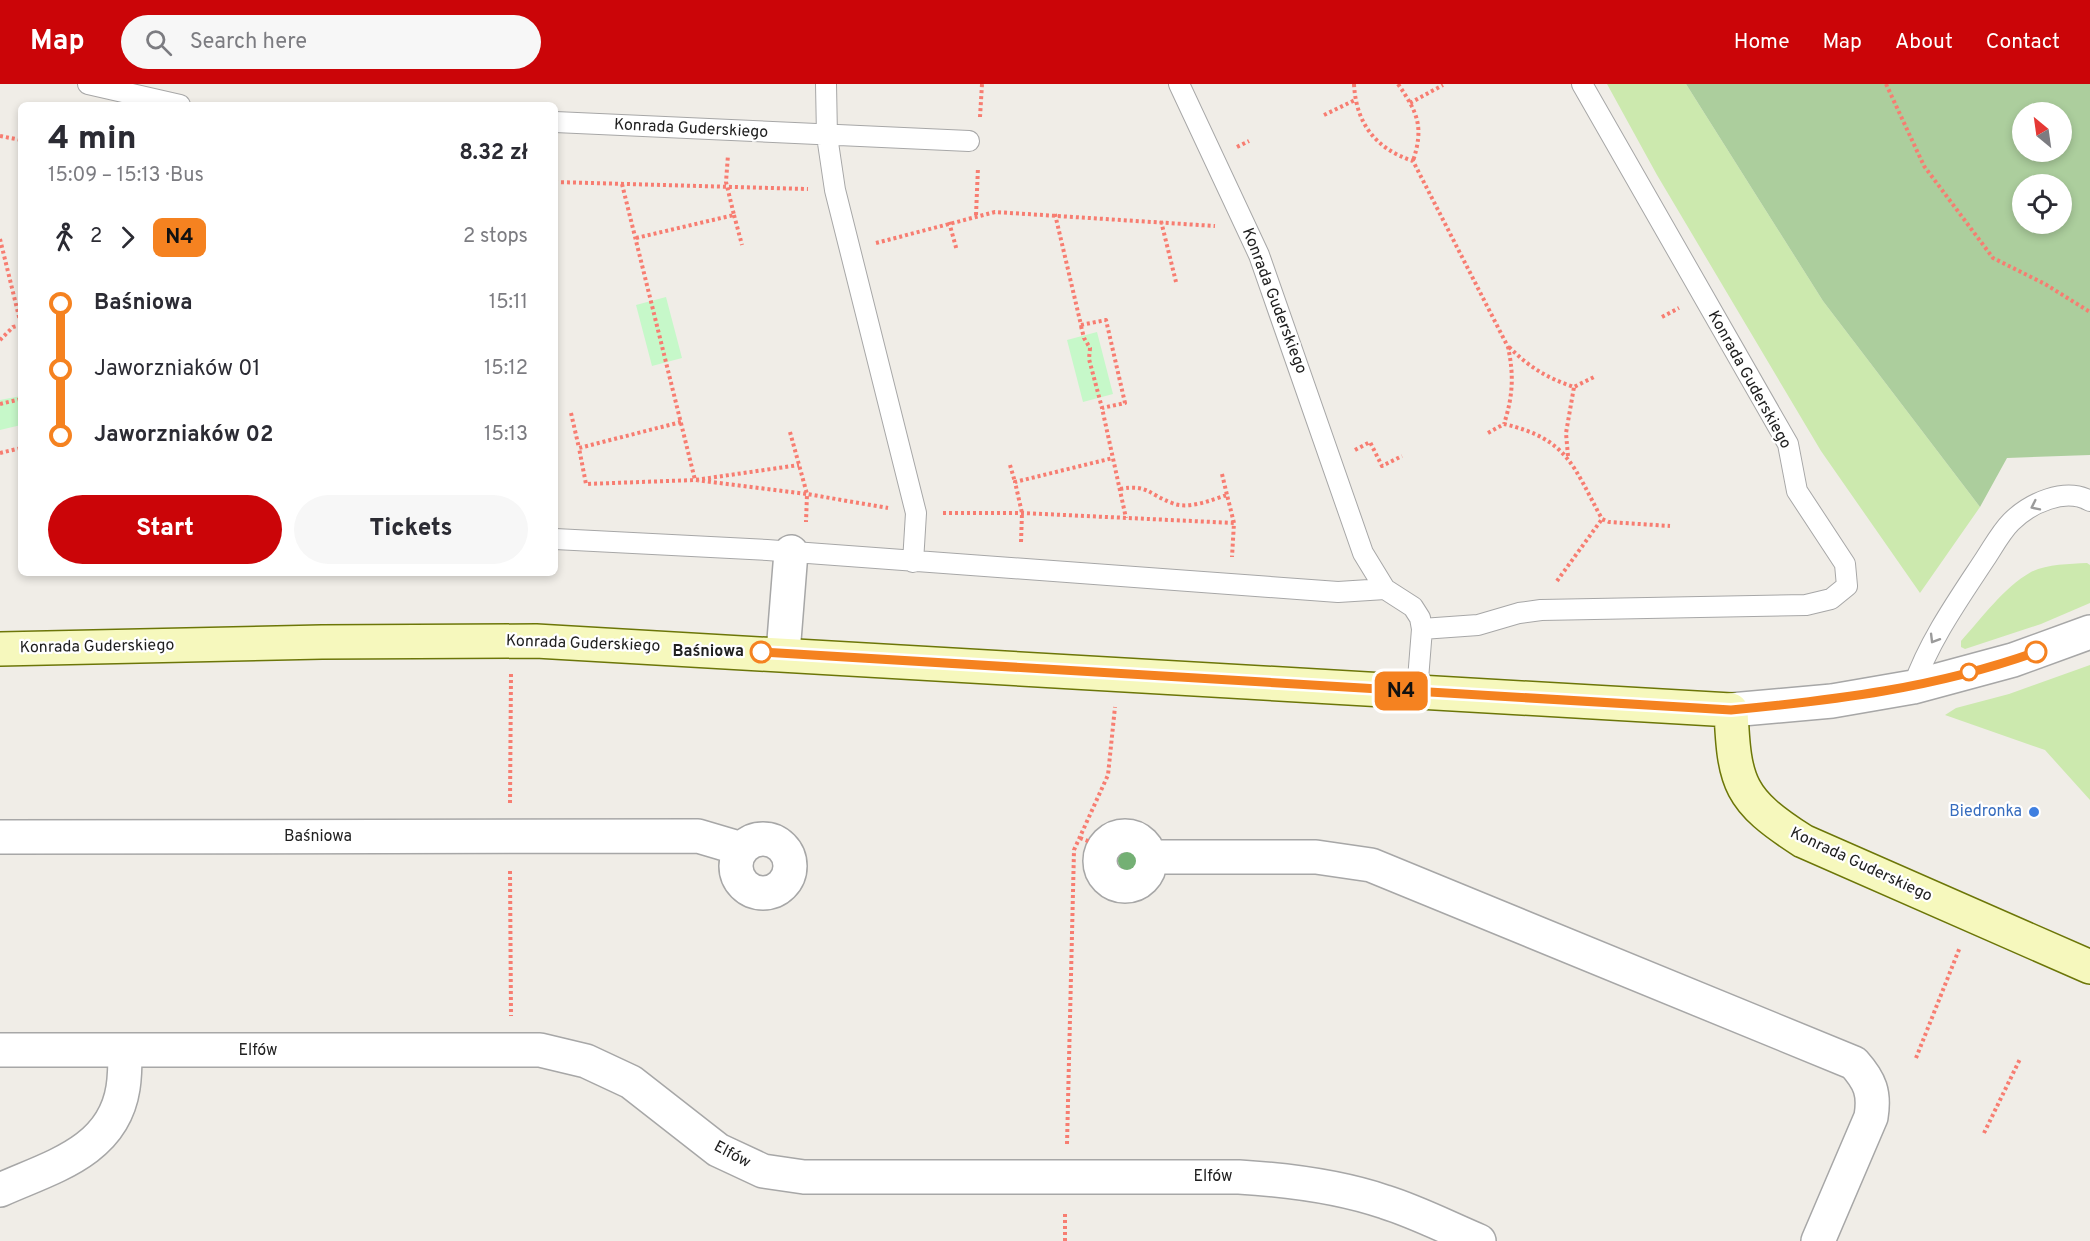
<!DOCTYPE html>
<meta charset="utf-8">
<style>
body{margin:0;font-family:Overpass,sans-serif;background:#f7f7f7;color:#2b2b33;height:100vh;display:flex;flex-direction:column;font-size:22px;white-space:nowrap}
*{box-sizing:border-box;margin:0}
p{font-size:20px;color:#7c7c81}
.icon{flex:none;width:33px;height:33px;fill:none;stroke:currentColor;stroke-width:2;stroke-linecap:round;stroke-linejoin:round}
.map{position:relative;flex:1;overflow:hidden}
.details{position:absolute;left:18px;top:18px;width:540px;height:474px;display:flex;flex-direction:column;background:#fff;border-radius:9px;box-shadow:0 3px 9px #0003}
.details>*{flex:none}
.badge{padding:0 12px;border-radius:9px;font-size:21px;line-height:39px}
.needle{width:39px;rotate:331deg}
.controls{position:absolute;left:2012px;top:18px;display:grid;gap:12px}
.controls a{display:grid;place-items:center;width:60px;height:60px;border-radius:50%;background:#fff;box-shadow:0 3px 9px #0003;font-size:30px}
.map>.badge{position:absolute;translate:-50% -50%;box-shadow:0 0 0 3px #fff}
.legs{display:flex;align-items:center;gap:9px;height:66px;padding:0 30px;font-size:20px}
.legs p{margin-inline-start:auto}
.headline{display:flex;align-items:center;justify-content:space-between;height:102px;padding:0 30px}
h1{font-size:33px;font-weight:800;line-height:45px}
.button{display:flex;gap:12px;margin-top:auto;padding:12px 30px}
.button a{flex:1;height:69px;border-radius:36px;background:#cb0508;color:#fff;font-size:24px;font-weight:800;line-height:69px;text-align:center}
.button a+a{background:#f7f7f7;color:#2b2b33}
ul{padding:0 30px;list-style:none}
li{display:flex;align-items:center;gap:21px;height:66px;font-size:22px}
li i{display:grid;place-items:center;width:9px;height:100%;margin:0 8px;background:currentColor}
li i::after{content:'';width:15px;height:15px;margin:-8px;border:4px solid;border-radius:50%;background:#fff}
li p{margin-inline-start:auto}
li:first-child i{background:linear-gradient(#0000 50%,currentColor 0)}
li:last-child i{background:linear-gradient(currentColor 50%,#0000 0)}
header{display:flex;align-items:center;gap:36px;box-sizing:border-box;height:84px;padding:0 30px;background:#cb0508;color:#fff}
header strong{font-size:28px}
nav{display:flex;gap:33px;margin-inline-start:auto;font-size:21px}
.search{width:420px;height:54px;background:#f7f7f7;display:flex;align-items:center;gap:15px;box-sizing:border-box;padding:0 21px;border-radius:33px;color:#7c7c81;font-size:22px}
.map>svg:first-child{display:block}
.grass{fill:#cce9ae}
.forest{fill:#acce9d;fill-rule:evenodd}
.park{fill:#c6f8c9}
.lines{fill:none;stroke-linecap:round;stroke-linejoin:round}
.lane-casing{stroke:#a7a7a7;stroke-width:22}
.street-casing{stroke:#a7a7a7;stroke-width:36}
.secondary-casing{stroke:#6c7608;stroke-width:36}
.path{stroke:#f77d71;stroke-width:4;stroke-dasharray:3 3;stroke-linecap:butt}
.lane{stroke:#fff;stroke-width:20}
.street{stroke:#fff;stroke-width:33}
.secondary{stroke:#f6f8bd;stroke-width:33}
.tree{fill:#74b074}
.oneway{stroke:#9b9b9b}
.line-1-casing{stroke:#fff;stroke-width:14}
.line-1{stroke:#f58220;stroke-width:9}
.stop-1-dot{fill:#fff;stroke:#f58220;stroke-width:3}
.shop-dot{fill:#3f7fe0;stroke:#fff;stroke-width:2}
.labels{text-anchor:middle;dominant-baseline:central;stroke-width:4.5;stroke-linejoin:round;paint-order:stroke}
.street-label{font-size:16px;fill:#202020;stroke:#fff}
.stop-label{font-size:16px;font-weight:bold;fill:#202020;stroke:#fff;text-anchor:end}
.shop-label{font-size:16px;fill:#366cbe;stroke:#fff;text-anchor:end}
</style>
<header>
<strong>Map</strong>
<div class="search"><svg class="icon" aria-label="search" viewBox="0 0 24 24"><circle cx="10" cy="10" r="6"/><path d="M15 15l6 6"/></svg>Search here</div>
<nav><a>Home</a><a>Map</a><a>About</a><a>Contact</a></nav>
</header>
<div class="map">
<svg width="2090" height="1157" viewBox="0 0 2090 1157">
<rect width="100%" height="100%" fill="#f0ede7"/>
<path class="grass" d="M1607 0H1686L1823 217 1980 423 1920 509 1821 367 1657 91Z
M2087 479 2090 481V519L2041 540 1965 565 1961 563V557C1982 534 2003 504 2031 488 2047 480 2069 480 2087 479Z
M2090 581V716L2045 666 1945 631 1956 624 2009 610Z"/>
<path class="forest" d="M1686 0H2090V371L2007 374 1980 423 1823 217ZM2022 28H2061V68H2022ZM2022 100H2061V140H2022Z"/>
<path class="park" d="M666 213 682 274 652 282 636 221Z
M1097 248 1113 310 1083 318 1067 256Z
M21 312V341L0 346V316Z"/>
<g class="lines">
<defs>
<path id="lane" d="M88 0 180 21
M826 0 827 52 835 106 916 429 913 478
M1179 0 1259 171 1363 469 1385 505 1413 523 1420 534 1422 545 1417 608
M555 38 969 57
M555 455 767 466 1338 508 1385 505
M1422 545 1478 541 1519 529 1541 526 1806 521 1831 515 1847 502 1845 480 1797 407 1788 360 1582 0
M1913 603C1929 557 1958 516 1985 475 1993 463 2001 448 2011 438 2030 419 2065 403 2090 417"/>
<path id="street" d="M783 569 791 468
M1731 626 1832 617 1913 603 2013 576 2090 548
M1100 777a25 25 0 1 1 50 0a25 25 0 1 1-50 0Z
M0 753 698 752 742 765
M736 782a27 27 0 1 1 54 0a27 27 0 1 1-54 0Z
M1150 773H1316L1371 781 1854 979C1870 997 1875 1009 1871 1033L1818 1157
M0 966H540L586 977 631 998 718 1066 763 1087 804 1093H1239C1288 1096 1338 1102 1385 1118 1417 1128 1448 1144 1479 1157
M0 1106C51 1083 113 1068 123 1004 125 992 125 979 125 967"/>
<path id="secondary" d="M0 565 322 558 536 557 1731 626C1734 700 1739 716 1803 757L2090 883"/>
</defs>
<use href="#lane" class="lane-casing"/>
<use href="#street" class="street-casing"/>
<use href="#secondary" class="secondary-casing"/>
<path class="path" d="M1354 0C1356 40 1376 65 1413 77L1508 263C1514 291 1513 312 1504 340
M1398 0C1418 29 1424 43 1413 77
M1886 0 1924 82 1993 174 2045 200 2090 228
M1410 19 1443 1
M1324 31 1355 16
M980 33 982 0
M0 52 21 56
M1237 63 1249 57
M555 98 808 105
M622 100 695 396 799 381
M1055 130 1081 241 1106 236 1125 319 1102 324 1126 434
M734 131 742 161
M976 131 978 83
M1161 137 1176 198
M949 138 957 167
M636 154 734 131 726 98 728 71
M0 155 21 241
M876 159 995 128 1215 142
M1662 233 1679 224
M1081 242 1084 254 1090 264 1089 275 1102 324
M0 256 13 243 21 241
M1509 263C1529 283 1547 294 1574 303L1596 292
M0 320 21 315
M571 329 579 364
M681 338 579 364 586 400 695 396 807 410 806 438
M790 348 807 410 888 424
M1488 349 1504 340C1568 355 1573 382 1602 435L1609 438 1670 442
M1355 366 1370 358 1382 382 1402 372
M0 369 21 364
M1568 372 1566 349 1574 303
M1010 381 1015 398
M1222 390 1227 411
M1120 405C1148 400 1148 410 1172 419 1188 426 1211 416 1227 411L1234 439
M943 429H1022L1234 439 1232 473
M1021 458 1022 429 1015 398 1113 374
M1557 497 1602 435
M510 719 511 590
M1080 754 1104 763
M510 787 511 932
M1916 974 1960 863
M1984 1049 2020 975
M1067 1060 1074 766 1108 691 1115 623
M1065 1157V1128"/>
<use href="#lane" class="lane"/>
<use href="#street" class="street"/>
<use href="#secondary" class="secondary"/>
</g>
<circle class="tree" cx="1127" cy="777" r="9"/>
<defs><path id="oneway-chevron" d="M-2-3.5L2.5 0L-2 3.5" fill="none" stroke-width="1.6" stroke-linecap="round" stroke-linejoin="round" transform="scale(1.5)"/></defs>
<g class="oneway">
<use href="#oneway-chevron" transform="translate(2035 422) rotate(154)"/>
<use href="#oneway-chevron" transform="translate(1934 555) rotate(121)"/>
</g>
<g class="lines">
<defs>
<path id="line-1" d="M761 568 1731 626C1836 616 1935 604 2036 568"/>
</defs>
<use href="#line-1" class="line-1-casing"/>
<use href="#line-1" class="line-1"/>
</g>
<g class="stop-1-dot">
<circle cx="761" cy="568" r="10"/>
<circle cx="2036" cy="568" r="10"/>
<circle cx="1969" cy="588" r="8"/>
</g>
<circle class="shop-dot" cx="2034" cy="728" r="6"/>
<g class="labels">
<g class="street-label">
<text transform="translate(691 45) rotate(3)">Konrada Guderskiego</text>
<text transform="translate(1274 217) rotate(69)">Konrada Guderskiego</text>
<text transform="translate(1749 296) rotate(61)">Konrada Guderskiego</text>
<text transform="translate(583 560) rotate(2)">Konrada Guderskiego</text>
<text transform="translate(97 563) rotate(-1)">Konrada Guderskiego</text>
<text x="318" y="753">Baśniowa</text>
<text transform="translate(1861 781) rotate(25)">Konrada Guderskiego</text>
<text x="258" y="967">Elfów</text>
<text transform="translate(732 1071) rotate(28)">Elfów</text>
<text x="1213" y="1093">Elfów</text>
</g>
<g class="stop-label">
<text x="744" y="568">Baśniowa</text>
</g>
<g class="shop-label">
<text x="2022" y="728">Biedronka</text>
</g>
</g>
</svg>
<div class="controls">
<a><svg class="needle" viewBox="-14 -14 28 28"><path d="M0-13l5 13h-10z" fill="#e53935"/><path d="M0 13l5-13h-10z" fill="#7c7c81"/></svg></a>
<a><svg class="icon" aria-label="locate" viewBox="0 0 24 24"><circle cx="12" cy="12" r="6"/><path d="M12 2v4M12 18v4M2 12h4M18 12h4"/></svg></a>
</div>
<b class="badge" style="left:1401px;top:607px;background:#f58220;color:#111">N4</b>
<section class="details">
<div class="headline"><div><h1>4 min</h1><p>15:09 – 15:13 · Bus</p></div><b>8.32 zł</b></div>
<div class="legs"><svg class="icon" aria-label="walk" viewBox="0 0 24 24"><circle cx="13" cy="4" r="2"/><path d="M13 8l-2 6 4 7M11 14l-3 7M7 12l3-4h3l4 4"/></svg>2<svg class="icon" aria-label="forward" viewBox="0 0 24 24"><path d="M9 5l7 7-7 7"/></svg><b class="badge" style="background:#f58220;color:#111">N4</b><p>2 stops</p></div>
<ul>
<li><i style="color:#f58220"></i><b>Baśniowa</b><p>15:11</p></li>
<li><i style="color:#f58220"></i><span>Jaworzniaków 01</span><p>15:12</p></li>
<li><i style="color:#f58220"></i><b>Jaworzniaków 02</b><p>15:13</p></li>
</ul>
<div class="button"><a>Start</a><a>Tickets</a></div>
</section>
</div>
